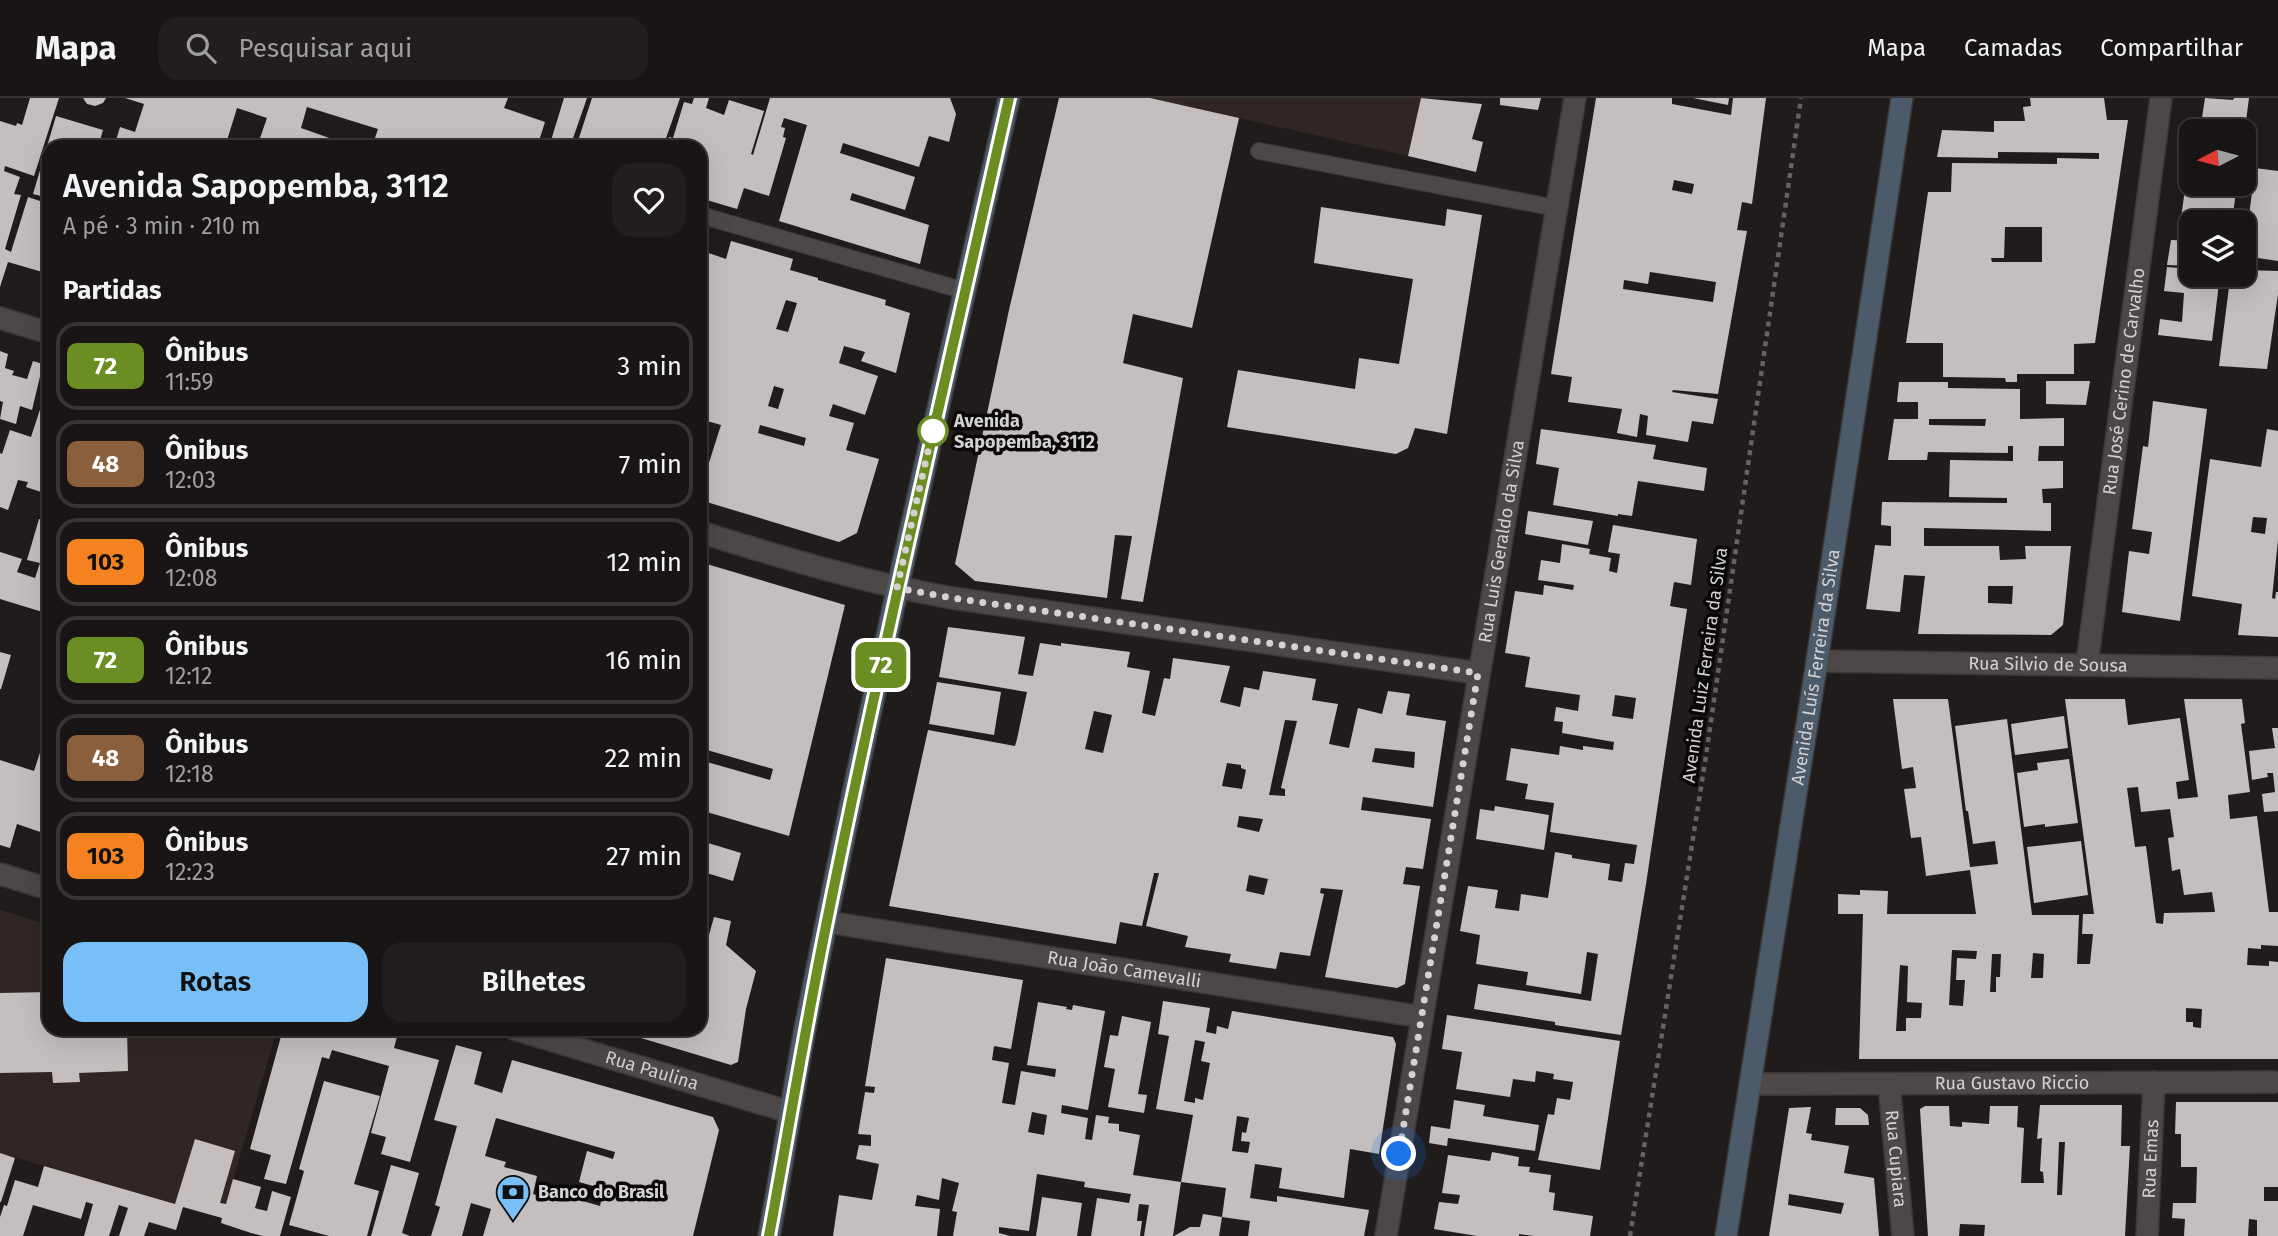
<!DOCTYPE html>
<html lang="pt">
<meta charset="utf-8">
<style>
body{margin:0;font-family:"Fira Sans",sans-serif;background:#221e1e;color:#f1f3f6;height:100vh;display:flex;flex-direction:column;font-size:26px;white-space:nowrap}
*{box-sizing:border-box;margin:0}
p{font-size:23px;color:#9f9fa0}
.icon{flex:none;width:38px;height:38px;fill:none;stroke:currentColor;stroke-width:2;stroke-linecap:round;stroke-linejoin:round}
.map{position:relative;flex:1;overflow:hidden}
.details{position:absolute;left:42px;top:42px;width:665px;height:896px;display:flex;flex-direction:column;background:#191515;border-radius:21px;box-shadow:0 7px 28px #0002,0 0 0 2px #373434}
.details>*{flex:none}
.badge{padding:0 14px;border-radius:10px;font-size:24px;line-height:46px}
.needle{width:46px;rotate:264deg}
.tools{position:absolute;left:2179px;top:21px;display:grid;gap:14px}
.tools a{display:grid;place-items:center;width:77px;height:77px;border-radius:14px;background:#191515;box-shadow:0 7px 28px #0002,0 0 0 2px #373434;font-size:35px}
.you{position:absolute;width:35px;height:35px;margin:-18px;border:5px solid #fff;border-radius:50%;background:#1a73e8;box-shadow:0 0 0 10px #1a73e833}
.map>.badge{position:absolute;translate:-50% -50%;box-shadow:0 0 0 4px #fff}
h2{padding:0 21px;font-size:26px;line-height:63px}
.round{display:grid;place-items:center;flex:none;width:74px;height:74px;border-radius:21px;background:#221e1e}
.head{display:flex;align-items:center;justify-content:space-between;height:119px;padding:0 21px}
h1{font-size:33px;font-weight:600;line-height:52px}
.primary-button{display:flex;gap:14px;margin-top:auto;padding:14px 21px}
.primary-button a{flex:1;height:80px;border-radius:21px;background:#78bff7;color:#111;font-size:28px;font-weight:600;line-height:80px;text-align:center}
.primary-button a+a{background:#221e1e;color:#f1f3f6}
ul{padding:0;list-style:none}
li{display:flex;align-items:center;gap:21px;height:88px;margin:0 14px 10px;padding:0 7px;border:4px solid #373434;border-radius:21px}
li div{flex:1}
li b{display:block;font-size:26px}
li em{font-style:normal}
li .badge{min-width:77px;font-weight:700;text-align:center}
header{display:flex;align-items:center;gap:42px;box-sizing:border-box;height:98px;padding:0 35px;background:#191515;border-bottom:2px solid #373434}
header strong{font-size:33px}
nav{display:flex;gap:38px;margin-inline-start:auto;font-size:24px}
.search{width:490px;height:63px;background:#221e1e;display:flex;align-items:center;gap:18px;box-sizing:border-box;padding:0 24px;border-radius:21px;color:#9f9fa0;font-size:26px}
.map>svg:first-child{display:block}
.built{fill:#312626}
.building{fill:#c5bebe;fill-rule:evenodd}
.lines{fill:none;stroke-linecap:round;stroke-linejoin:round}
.lane-casing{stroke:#3b3737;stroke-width:18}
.street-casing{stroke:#3b3737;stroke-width:24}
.secondary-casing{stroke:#3b3737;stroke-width:24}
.path{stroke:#666262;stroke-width:4.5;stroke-dasharray:5 5;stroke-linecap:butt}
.lane{stroke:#4d4747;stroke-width:16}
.street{stroke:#4d4747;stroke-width:21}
.secondary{stroke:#4c5b6a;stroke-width:21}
.line-casing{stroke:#fff;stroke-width:16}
.line{stroke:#6b8e23;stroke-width:10}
.walk{stroke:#d4d1d1;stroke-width:7;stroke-dasharray:0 12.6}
.stop-dot{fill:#fff;stroke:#6b8e23;stroke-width:3.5}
.labels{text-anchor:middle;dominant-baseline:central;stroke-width:7;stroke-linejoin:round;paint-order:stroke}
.street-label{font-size:18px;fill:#d4d1d1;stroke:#090707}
.stop-label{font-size:18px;font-weight:bold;fill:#d4d1d1;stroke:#090707;text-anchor:start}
.poi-label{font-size:18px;font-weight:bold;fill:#d4d1d1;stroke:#090707;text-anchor:start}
</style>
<header>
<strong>Mapa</strong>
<div class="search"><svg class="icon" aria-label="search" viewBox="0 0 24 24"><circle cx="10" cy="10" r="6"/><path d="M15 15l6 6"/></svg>Pesquisar aqui</div>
<nav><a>Mapa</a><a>Camadas</a><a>Compartilhar</a></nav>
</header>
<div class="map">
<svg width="2278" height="1138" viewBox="0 0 2278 1138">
<rect width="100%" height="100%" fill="#211c1c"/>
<path class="built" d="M1150 0H1421L1408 58Z
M0 812 49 827V931H277L222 1120 0 1055Z"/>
<path class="building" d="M30 0H59L34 78 5 68 4 73 20 79 14 96 21 97 5 151 11 154 28 99 49 106V176L8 164 0 189V23L16 28 17 25 22 27Z
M83 0H106L103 5 95 8 87 6Z
M125 0H508L504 10 545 24 537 49H372L378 31 307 9 301 30 355 49H257L267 20 237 10 225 49H114L120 29 135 34 144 6Z
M564 0H587L570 49H549Z
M592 0H680L663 49H576Z
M694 0H709L706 10 724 17 729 2 764 13 751 56 753 57 770 0H950L956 16 949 44 929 38 919 69 843 45 840 55 915 79 905 112 852 95 850 102 929 127 920 166 779 123 807 27 784 20 781 29 785 30 783 39 786 40 769 98 744 90 737 111 700 100 704 84 700 83V49H666L669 39 673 40 684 4 692 6Z
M1059 0H1150L1239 20 1192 230 1133 216 1123 265 1183 280 1143 504 1121 501 1132 438 1115 437 1107 500 975 483 955 466 1009 212Z
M1421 0 1482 6 1472 41 1483 44 1476 74 1408 58Z
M1500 0H1541L1538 12 1500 7Z
M1596 0H1672V6L1731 17 1733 0H1766L1752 106 1742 104 1737 132 1747 133 1718 296 1673 292 1672 294 1718 301 1713 326 1692 323 1688 344 1646 337 1648 318 1640 316 1637 339 1617 335 1622 311 1568 304 1572 279 1551 276ZM1674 82 1694 86 1692 96 1672 92ZM1650 174 1716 184 1713 204 1623 191 1624 182 1648 186Z
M1693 0H1729L1728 7Z
M2030 0H2104L2107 22H2128L2095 245 2074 246V276H2017V284H2006L2005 280 1943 279V245H1906L1928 94H1951L1952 65 2057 66V60L2099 61V55L1998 54V60L1937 59 1942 32 1994 34V23H2025L2023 9 2031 8ZM2005 129H2042V164H1992L1991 160H2004Z
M2205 0 2233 2 2234 0H2249L2245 31 2235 30V33H2200Z
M56 18 103 32 98 49H49V100L33 96Z
M2188 68H2191V86H2237L2232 124H2191V129L2180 128Z
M2255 70 2278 73V163L2244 158Z
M1321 109 1445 128 1447 111 1482 117 1447 336 1415 330 1408 350 1396 356 1227 329 1238 272 1355 291 1359 260 1399 266 1413 181 1314 165Z
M2171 142 2191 143V168L2167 167Z
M731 143 793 161 790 172 818 180V182L886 202 885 207 910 215 896 275 861 263 865 254 844 248 839 265 878 278 865 317 833 306 829 318 854 325 846 352 879 361 857 435 839 444 700 402V393L721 327 707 323 700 344V152L726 161ZM786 202 797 205 788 234 776 231ZM774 288 784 291 778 311 768 308ZM760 327 806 340 804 348 758 335Z
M2167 169 2191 171V177H2220L2212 243 2158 237 2160 221 2182 224 2184 195 2164 193Z
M2244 172 2278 173V196L2267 271 2219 268 2230 181H2224L2225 177H2244Z
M0 253 8 256 5 270 14 273 12 277 27 281 33 263 43 266 32 312 20 308 16 326 0 321 3 304 0 303Z
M2046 283H2090L2086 307 2046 306Z
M49 284V375L47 374 41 394 26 389 28 384 18 382 8 412 0 409V355L2 356 10 332 31 339Z
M1899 284H1948V290L2020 291V321L2064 320V348H2039L2038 363H2063V390L2042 391 2043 405H2051V433L1924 430V448H1999L2000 462 2026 461 2025 448H2071L2063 527 2051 537 1918 536 1925 478 1904 477 1900 514 1866 511 1875 447 1891 448V428L1881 427 1882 404 2007 405V400L1949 399 1950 362 2013 363V348H2008V355L1928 354 1927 362H1888L1894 321H1918V304H1897ZM1929 321H1986L1985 328 1929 327ZM1988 488H2013L2012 506 1988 505Z
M2153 303 2207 311 2180 523 2122 514 2129 453 2149 456 2152 434 2132 431 2143 348 2148 349Z
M1541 331 1656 347 1653 361 1707 370 1704 393 1638 383 1632 418 1618 416V418L1553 407 1559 370 1536 366Z
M2267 331 2278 333V442L2272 500 2275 501 2276 494H2278V539L2238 537 2242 506 2192 498 2210 361 2261 369ZM2253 419 2267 420 2265 436 2251 434Z
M1528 413 1593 423 1588 447 1525 436Z
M39 421 49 424V516L0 501V454L22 461 17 474 35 480 40 465 27 462Z
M1613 427 1697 441 1691 487 1674 484 1670 508 1687 511 1646 786 1621 937 1555 927V924L1474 911 1478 886 1591 903 1598 856 1587 854 1581 896 1526 887 1528 874 1476 866 1480 837 1460 833 1468 788 1498 792 1495 810 1519 813 1521 796 1548 800 1555 754 1572 757V760L1610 766 1608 782 1622 784 1625 765 1634 766 1637 747 1550 734 1554 705 1525 701 1528 686 1506 682 1511 650 1559 657 1560 648 1583 652V648L1613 652 1614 644 1562 635 1563 624 1554 623 1556 609 1578 613 1580 597 1525 589 1530 559 1505 555 1515 493 1543 497 1544 487 1573 492 1574 487 1538 482 1541 462 1560 465 1562 446 1590 451 1589 456 1611 460 1609 473 1617 475 1620 456 1608 454ZM1615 597 1636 600 1633 621 1612 618Z
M700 464 845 507 789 738 700 712V662L770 682 773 671 700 650Z
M948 529 1025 539 1018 576 1033 578 1040 545 1061 548V545L1130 554 1127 569 1150 573 1142 615 1155 618 1164 580 1170 581 1173 560 1230 568 1220 604 1240 609 1244 589 1259 592 1263 573 1316 581 1312 602 1338 606 1329 646 1349 650 1358 610 1382 616 1388 593 1410 596 1406 617 1446 623 1433 709 1363 699 1361 712 1431 721 1423 771 1406 769 1403 786 1420 788 1405 886 1397 890 1325 879 1343 792 1321 790 1320 795 1324 796 1310 858 1280 854 1276 871 1229 864 1231 856 1185 849 1188 838 1146 828 1159 775H1154L1142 828 1120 824 1116 846 889 808 928 632 1015 648 1017 641 1027 594 939 579ZM1094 613 1112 617 1103 655 1085 651ZM1285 622 1297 623 1281 690 1285 691V698L1269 697ZM1375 650 1415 654 1414 670 1372 664ZM1227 665 1241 667V670L1246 672 1242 691 1222 688ZM1239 718 1263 721 1259 734 1237 729ZM1249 777 1268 781 1264 797 1246 793Z
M0 554 11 557 1 591H0Z
M937 584 1001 594 994 637 929 626Z
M1893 601H1948L1970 769 1998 766 1995 743 1973 746 1968 713H1966L1955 628 2007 621 2032 817H2079L2077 866H2090L2093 836H2082L2083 816H2094L2065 601H2125L2128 627 2180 620 2189 682 2176 684 2178 701 2198 699 2184 601H2242L2245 625 2241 626 2250 694 2228 697 2230 721 2257 718 2269 814H2278V848L2261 847V851L2248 850 2247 867 2269 868V863L2278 864V961H1859L1863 816H1838V796L1860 797V792L1888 793 1887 816H1976L1970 772 1926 778 1921 739 1911 740 1904 691 1916 690 1913 669 1902 671ZM2138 689 2141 714 2170 711 2174 739 2168 740 2172 773 2180 771 2184 797 2212 794 2215 814 2164 815 2163 826 2156 825 2146 748 2135 749 2127 690ZM1952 852 1977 853 1976 861 1957 860 1956 882H1965L1963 908 1949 907ZM2033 855 2044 856 2043 880H2031ZM1992 856H2001L2000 879H1996V894H1990ZM1900 867 1908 868 1907 904 1922 905 1921 920H1906V933H1896ZM2186 910 2202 911 2201 930 2193 929V924H2186Z
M2064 618 2068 650 2015 657 2011 626Z
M49 627V737L17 726 10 750 0 747V662L34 673Z
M2272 630H2278V713L2264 714 2262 696 2275 694 2273 675H2267L2268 679 2252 682 2249 653 2275 650Z
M2069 661 2078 725 2045 729V726L2024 729 2017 675 2038 672 2037 665Z
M1495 708 1549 717 1544 752 1476 741 1480 711 1494 713Z
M2081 743 2088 797 2034 805 2027 749Z
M708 745 741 755 733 783 700 773Z
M714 819 731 823 726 847 756 873 746 911 738 964 731 967 631 937 633 931H700V854L704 855Z
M886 860 1023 882 1011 951 994 948 992 962 1009 965 1002 1005 1015 1007 1021 973 1055 979 1056 971 1027 967 1038 904 1067 909 1066 911 1072 912 1073 907 1105 913 1088 1012 1062 1007 1061 1015 1088 1020 1085 1041 1092 1042 1096 1017 1109 1019 1108 1025 1119 1026V1033L1140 1037 1133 1077 1181 1084 1193 1017 1156 1011 1169 938 1158 936 1163 903 1210 910 1206 934 1216 936 1217 928 1228 931 1232 913 1393 939 1396 946 1379 1056 1350 1051 1344 1100 1279 1090 1282 1070 1255 1066 1250 1100 1277 1104V1098L1369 1112 1364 1138H1248L1250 1123 1222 1119 1226 1090 1181 1084 1173 1138H1144L1149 1107 1139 1106 1137 1123H1142L1140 1138H1091L1097 1100 1129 1105 1131 1096 1084 1089 1085 1084 1037 1076 1029 1133 999 1129V1135L1010 1138H953L957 1114 952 1113 959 1085 942 1080 939 1102 917 1097 915 1108 940 1111 937 1138H833L839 1097 872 1102 879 1066 856 1061 859 1047 871 1048V1037L858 1036 865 994 874 995 875 989 865 988ZM1195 942 1205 944 1201 963 1210 965 1203 1002 1195 1000V1005L1184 1003ZM1032 1014 1047 1017 1044 1037 1028 1034ZM1237 1018 1249 1020 1246 1035 1242 1034 1241 1043 1250 1044 1248 1055 1232 1053Z
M49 894V931H127L128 973 79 975 80 984 53 985 52 974 0 975V895Z
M1447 917 1620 943 1600 1072 1538 1062 1548 1016 1554 1017 1557 1000 1570 1002 1573 984 1553 981 1554 976 1536 973 1535 984 1513 981 1510 999 1456 991 1462 954 1442 951Z
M1122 918 1151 924 1138 996 1147 997 1144 1015 1108 1009 1115 971 1104 969 1110 937 1118 938Z
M283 931H399L394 950 439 962 410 1064 381 1056 386 1039 371 1035 389 968 332 952 329 961 322 959 286 1086 264 1081 271 1057 250 1051Z
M456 947 482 954 474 986 502 995 512 962 713 1019 719 1032 693 1138H483L491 1111 471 1105 462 1138H431L440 1109 435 1107 457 1028 434 1022ZM496 1020 615 1054 613 1061 587 1053 579 1084 604 1091 600 1108 559 1096 557 1102 533 1096 537 1078 504 1069 506 1064 485 1058Z
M324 983 380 998 354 1086 379 1093 367 1138H329L289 1127 304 1073 299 1071Z
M1454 1002 1485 1007 1483 1018 1539 1027 1535 1053 1448 1040 1447 1048 1429 1045 1431 1028 1450 1031Z
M2176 1004H2278V1089H2264V1103H2278V1138H2257V1122L2249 1121 2248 1138H2184L2185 1121 2172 1120 2173 1105H2196L2197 1069H2181V1036H2175Z
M2040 1007H2122L2121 1048H2130L2125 1138H1984L1985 1127 1960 1126 1959 1138H1928L1920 1011 1925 1008H1949L1950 1028 1962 1029V1024L1989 1026 1990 1008H2018L2017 1029 2024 1030 2021 1085H2044L2043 1074 2040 1073 2042 1040 2037 1041ZM2059 1044H2065L2062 1097H2057Z
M1811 1009 1806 1035 1812 1036 1811 1042 1849 1048 1844 1075 1874 1080 1879 1138H1769L1789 1010ZM1789 1096 1844 1105 1841 1116 1788 1107Z
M1836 1010H1860L1868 1017 1869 1027H1835Z
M195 1041 235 1053 220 1105 226 1106 233 1081 261 1089 255 1110 258 1111 267 1113 272 1093 291 1099 280 1138H263L251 1135 221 1125 222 1120 183 1109 176 1132 149 1124 144 1138H119L128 1110 119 1107 109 1138H84L93 1106 86 1104 81 1121 33 1107 23 1138H0V1119L4 1107 7 1108 15 1082 38 1089 44 1068 175 1106Z
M1492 1054 1519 1059 1518 1068 1530 1069 1529 1074 1551 1077 1549 1094 1555 1095 1553 1112 1593 1118 1590 1138H1534L1519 1136V1138H1477L1434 1131 1439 1104 1458 1106 1460 1097 1442 1095 1448 1057 1490 1063Z
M0 1055 15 1060 1 1104H0Z
M391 1067 419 1075 402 1135 410 1138H371Z
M1042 1099 1082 1105 1077 1138H1036Z
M1203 1116 1222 1119 1219 1138H1174L1190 1129H1200Z"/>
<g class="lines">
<defs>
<path id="lane" d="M1259 53 1556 110
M700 117 965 193"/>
<g id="street">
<path d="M0 220 49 235"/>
<path d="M700 434C783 460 867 485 952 500L1478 575"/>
<path id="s1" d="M1817 563 2278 570"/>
<path id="s2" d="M2087 566 2161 0"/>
<path d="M0 776 49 791"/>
<path id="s3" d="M827 824 1422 919"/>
<path id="s4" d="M514 931 790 1014"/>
<path id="s5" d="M1750 986 2274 984"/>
<path id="s6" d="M1889 986 1903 1138"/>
<path id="s7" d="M1386 1138 1575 0"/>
<path id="s8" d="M2147 1138 2154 984"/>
</g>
<g id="secondary">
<path d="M769 1138C782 1069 792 1000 805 931 866 619 938 310 1009 0"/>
<path id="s9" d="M1726 1138 1817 563 1902 0"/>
</g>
</defs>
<use href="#lane" class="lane-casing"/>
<use href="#street" class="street-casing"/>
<use href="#secondary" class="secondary-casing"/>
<path class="path" d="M1630 1138 1706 658 1801 0"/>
<use href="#lane" class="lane"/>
<use href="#street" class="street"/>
<use href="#secondary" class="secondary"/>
</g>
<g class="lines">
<defs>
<path id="line" d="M769 1138C788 1035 805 931 826 828 882 551 947 276 1009 0"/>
</defs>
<use href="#line" class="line-casing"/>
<use href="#line" class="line"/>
<path class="walk" d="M933 333V331L897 490 952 500 1478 575 1399 1056"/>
</g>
<defs>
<symbol id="bank-pin" viewBox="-11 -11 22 30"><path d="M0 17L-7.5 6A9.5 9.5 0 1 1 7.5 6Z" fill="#78bff7" stroke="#090707"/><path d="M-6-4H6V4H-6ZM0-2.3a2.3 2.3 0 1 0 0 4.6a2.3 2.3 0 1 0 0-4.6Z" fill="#111"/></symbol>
</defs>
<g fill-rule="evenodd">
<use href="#bank-pin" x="494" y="1075" width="38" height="52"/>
</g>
<circle class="stop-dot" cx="933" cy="333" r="14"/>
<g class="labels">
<g class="street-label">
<text stroke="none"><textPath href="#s2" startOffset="285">Rua José Cerino de Carvalho</textPath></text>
<text stroke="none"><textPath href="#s7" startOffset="704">Rua Luis Geraldo da Silva</textPath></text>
<text stroke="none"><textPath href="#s1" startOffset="231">Rua Silvio de Sousa</textPath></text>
<text transform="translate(1705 567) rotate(-82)">Avenida Luiz Ferreira da Silva</text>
<text stroke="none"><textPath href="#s9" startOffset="576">Avenida Luís Ferreira da Silva</textPath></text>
<text stroke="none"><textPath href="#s3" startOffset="301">Rua João Camevalli</textPath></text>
<text stroke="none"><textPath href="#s4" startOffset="144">Rua Paulina</textPath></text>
<text stroke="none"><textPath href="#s5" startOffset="262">Rua Gustavo Riccio</textPath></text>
<text stroke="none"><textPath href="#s8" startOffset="77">Rua Emas</textPath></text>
<text stroke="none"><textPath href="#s6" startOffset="75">Rua Cupiara</textPath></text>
</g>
<g class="stop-label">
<text x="954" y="323">Avenida<tspan x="954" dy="21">Sapopemba, 3112</tspan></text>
</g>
<g class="poi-label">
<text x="538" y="1094">Banco do Brasil</text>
</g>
</g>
</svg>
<div class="tools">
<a><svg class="needle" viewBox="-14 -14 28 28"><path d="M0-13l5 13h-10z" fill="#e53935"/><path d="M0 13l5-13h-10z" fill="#9f9fa0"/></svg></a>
<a><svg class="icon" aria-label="layers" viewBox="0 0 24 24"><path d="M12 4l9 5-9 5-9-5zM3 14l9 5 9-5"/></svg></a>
</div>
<div class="you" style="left:1399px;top:1056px"></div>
<b class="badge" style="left:881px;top:567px;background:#6b8e23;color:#fff">72</b>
<section class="details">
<div class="head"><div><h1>Avenida Sapopemba, 3112</h1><p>A pé · 3 min · 210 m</p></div><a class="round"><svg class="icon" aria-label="heart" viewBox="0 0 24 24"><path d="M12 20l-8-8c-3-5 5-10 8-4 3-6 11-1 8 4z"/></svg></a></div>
<h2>Partidas</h2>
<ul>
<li><span class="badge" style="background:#6b8e23;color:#fff">72</span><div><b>Ônibus</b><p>11:59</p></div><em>3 min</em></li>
<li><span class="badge" style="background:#8b5e3c;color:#fff">48</span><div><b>Ônibus</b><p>12:03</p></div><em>7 min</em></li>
<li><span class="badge" style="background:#f58220;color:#111">103</span><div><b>Ônibus</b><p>12:08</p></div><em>12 min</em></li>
<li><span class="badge" style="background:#6b8e23;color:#fff">72</span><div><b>Ônibus</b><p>12:12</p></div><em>16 min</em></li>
<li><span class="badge" style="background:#8b5e3c;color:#fff">48</span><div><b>Ônibus</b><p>12:18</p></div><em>22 min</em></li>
<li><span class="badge" style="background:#f58220;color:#111">103</span><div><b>Ônibus</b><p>12:23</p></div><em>27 min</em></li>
</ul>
<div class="primary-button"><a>Rotas</a><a>Bilhetes</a></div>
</section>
</div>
